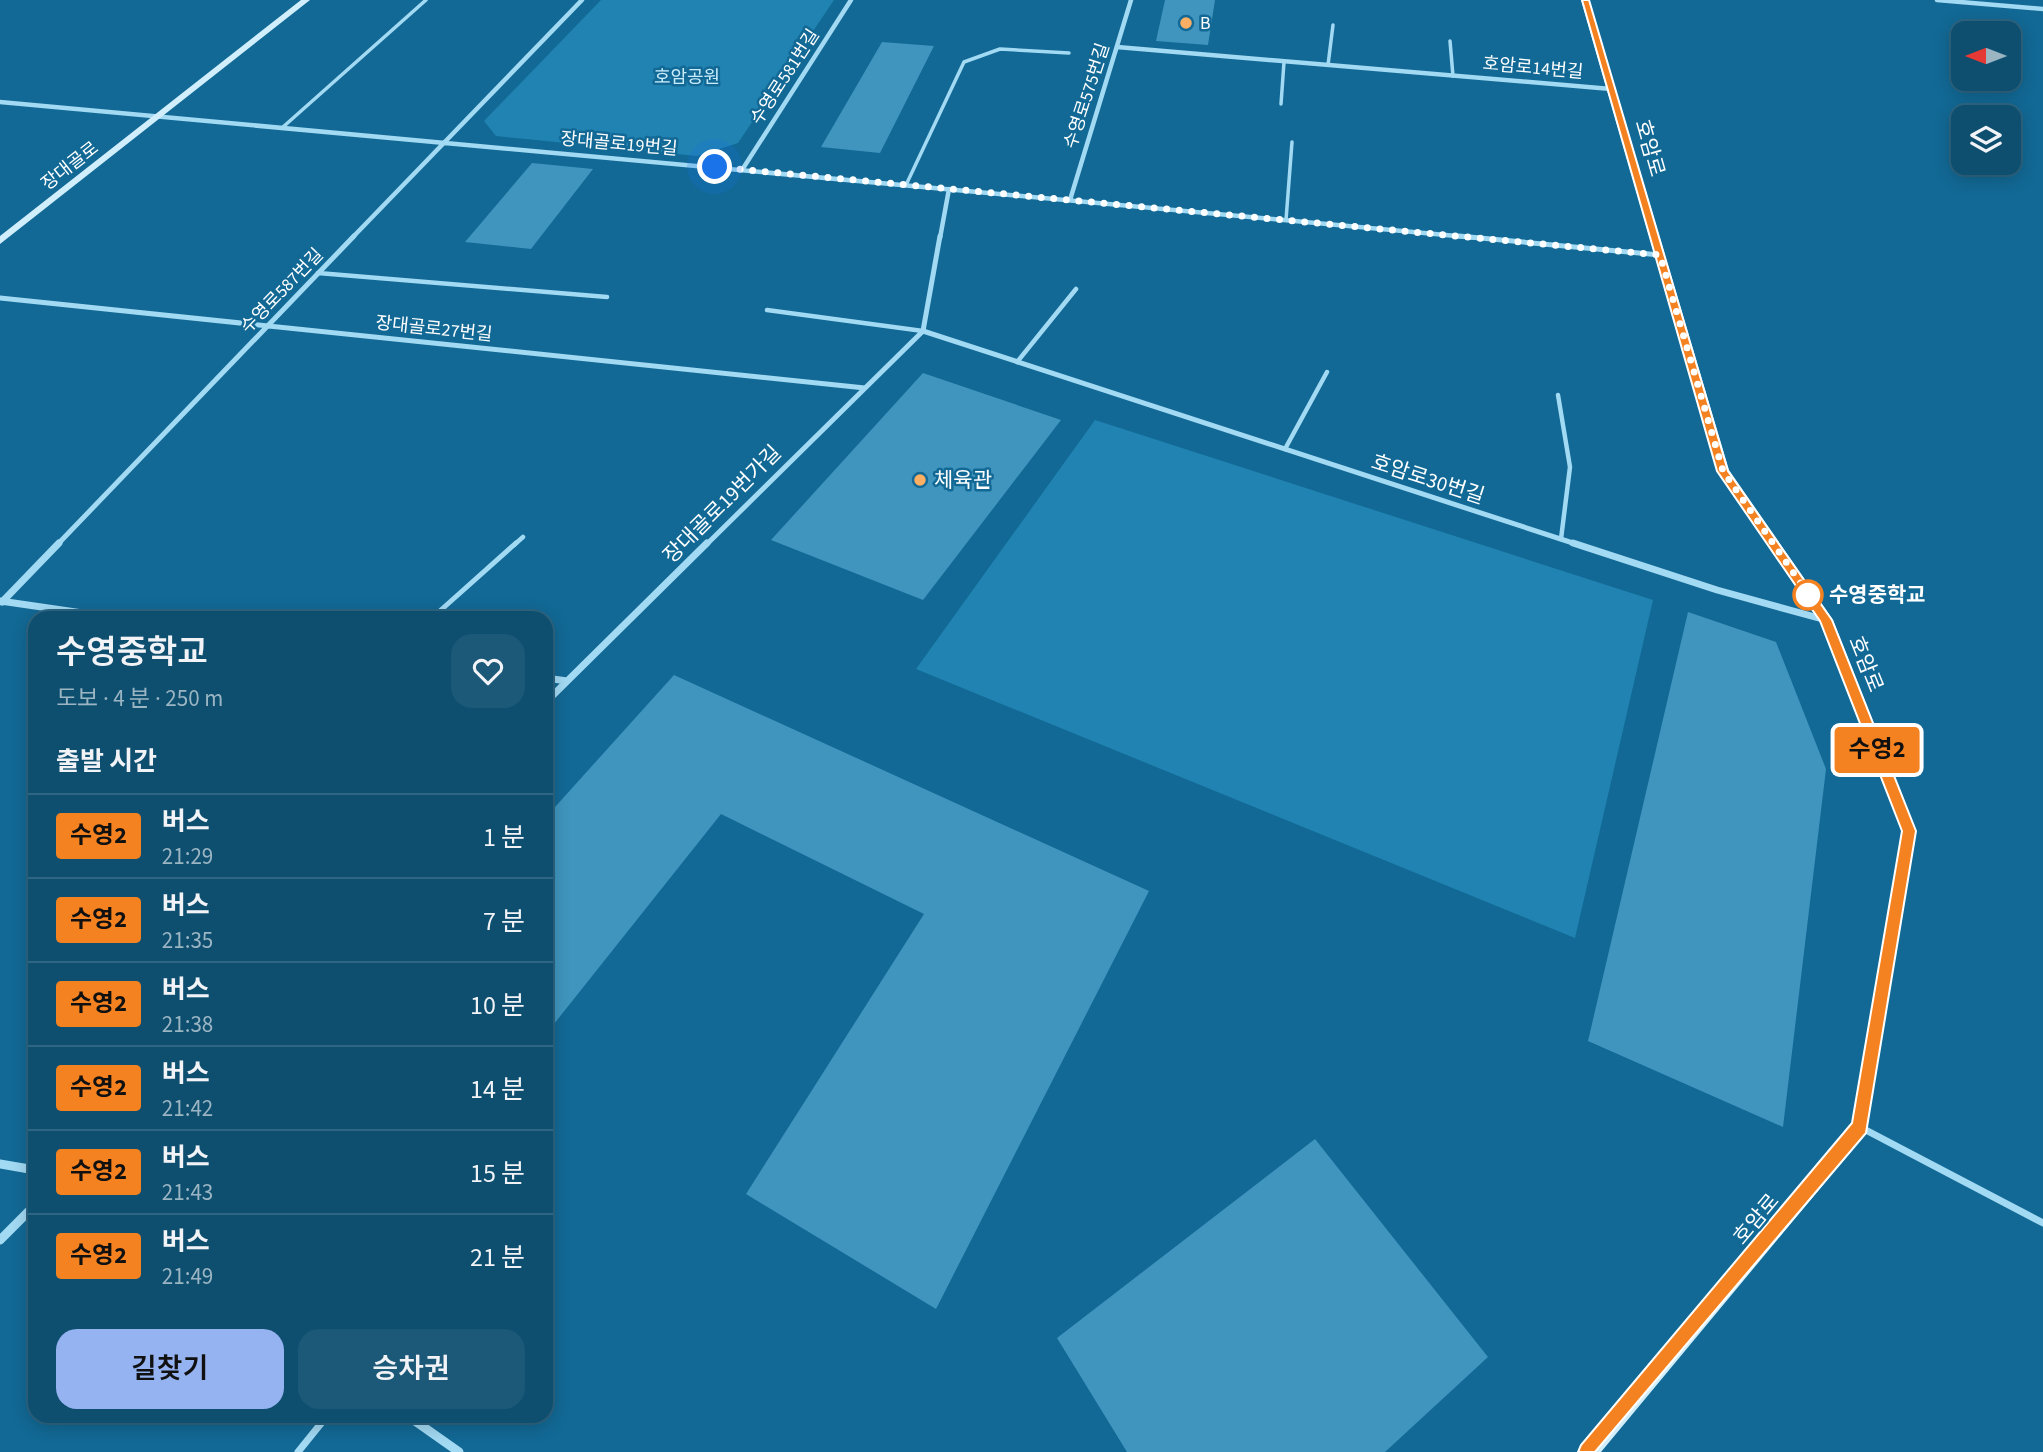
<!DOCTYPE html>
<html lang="ko">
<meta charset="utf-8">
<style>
body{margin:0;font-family:"Source Sans 3","Noto Sans KR",sans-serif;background:#1c5978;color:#f1f3f6;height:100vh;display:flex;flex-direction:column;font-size:26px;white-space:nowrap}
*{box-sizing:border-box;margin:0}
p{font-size:23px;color:#9bb5c3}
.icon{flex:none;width:38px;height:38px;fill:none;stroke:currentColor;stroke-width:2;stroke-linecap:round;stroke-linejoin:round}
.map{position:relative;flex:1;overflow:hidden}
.drawer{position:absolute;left:28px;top:611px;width:525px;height:812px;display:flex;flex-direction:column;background:#0e4f70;border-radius:21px;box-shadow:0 4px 18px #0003,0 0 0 2px #2e6683}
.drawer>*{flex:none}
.badge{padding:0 14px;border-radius:5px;font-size:24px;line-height:46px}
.needle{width:46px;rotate:270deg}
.fabs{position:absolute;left:1951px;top:21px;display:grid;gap:14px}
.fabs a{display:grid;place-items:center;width:70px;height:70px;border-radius:14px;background:#0e4f70;box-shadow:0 4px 18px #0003,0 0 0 2px #2e6683;font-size:35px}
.you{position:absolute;width:35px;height:35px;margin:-18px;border:5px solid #fff;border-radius:50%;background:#1a73e8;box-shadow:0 0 0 10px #1a73e833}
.map>.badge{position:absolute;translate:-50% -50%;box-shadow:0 0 0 4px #fff}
h2{padding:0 28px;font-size:26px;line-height:63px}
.round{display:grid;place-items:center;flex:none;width:74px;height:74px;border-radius:21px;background:#1c5978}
.head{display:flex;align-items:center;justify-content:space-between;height:119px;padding:0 28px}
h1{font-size:33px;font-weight:600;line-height:52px}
.action{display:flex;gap:14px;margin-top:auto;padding:14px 28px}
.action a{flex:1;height:80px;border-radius:21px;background:#95b2f1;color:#111;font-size:28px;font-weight:600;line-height:80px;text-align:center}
.action a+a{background:#1c5978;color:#f1f3f6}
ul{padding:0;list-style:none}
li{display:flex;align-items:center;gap:21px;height:84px;padding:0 28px;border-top:2px solid #2e6683}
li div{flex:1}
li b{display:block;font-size:26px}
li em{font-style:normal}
li .badge{min-width:77px;font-weight:700;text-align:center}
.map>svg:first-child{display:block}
.green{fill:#2183b2}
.building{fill:#3f95be}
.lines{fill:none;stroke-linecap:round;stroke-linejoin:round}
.lane-far3{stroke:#a2d9f3;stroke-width:3.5}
.lane-far2{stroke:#a2d9f3;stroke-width:4.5}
.lane-far1{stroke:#a2d9f3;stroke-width:5}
.lane{stroke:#a2d9f3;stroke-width:7}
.street-far3{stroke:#a2d9f3;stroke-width:4.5}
.street-far2{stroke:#a2d9f3;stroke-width:5}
.street-far1{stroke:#a2d9f3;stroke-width:7}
.street{stroke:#a2d9f3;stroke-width:9}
.secondary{fill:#d1eefc;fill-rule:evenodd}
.line{fill:#f58220;stroke:#fff;stroke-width:2}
.walk{stroke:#fff;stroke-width:7;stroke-dasharray:0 12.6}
.poi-dot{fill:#ffaf63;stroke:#126995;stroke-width:2.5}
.stop-dot{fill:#fff;stroke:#f58220;stroke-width:3.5}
.labels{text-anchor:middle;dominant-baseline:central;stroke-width:5;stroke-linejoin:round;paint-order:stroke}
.far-poi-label{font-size:18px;fill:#fff;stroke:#126995;text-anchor:start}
.far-street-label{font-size:18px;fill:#fff;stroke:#126995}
.far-park-label{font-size:18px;fill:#c9ecfd;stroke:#126995}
.street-label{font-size:21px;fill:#fff;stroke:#126995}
.poi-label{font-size:21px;fill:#fff;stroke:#126995;text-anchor:start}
.stop-label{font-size:21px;font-weight:bold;fill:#fff;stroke:#126995;text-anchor:start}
</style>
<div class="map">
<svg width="2043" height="1452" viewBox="0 0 2043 1452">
<rect width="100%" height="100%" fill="#126995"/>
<path class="green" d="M601 0H834L738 143 697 156 496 136 484 121Z
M1095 420 1653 600 1575 938 916 669Z"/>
<path class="building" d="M1165 0H1215L1208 45 1156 41Z
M882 42 934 46 880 153 821 147Z
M532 163 593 169 531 249 465 242Z
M923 373 1061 420 923 600 771 540Z
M1688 612 1776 642 1826 769 1783 1127 1588 1041Z
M674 675 1149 891 936 1309 746 1194 924 914 721 814 546 1034V817Z
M1315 1139 1488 1357 1385 1452H1127L1057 1338Z"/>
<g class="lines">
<path class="lane-far3" d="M1450 41 1453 76
M1328 65 1333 25
M1281 104 1284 62
M283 127 426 0
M906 185 964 62 1000 49 1069 53
M1286 220 1292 142"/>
<path class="lane-far2" d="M318 273 607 297
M767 310 923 331
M1017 362 1076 289
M1558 395 1570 467 1561 539
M1285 449 1327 372
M514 545 523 537"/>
<path class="lane-far1" d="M432 618 516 543"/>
<path class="lane" d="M1860 1127 2043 1223
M298 1452 327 1416"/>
<path class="street-far3" d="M1937 0 2043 9
M1117 47 1611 89
M0 102 1478 238
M742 170 851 0
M1070 200 1131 0
M352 238 582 0
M940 238 949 189"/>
<path class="street-far2" d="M1459 236 1660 255
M0 298 865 388
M923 331 1579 545
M57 545 354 236
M706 545 923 331 940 236"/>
<path class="street-far1" d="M1573 543 1717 590 1826 620
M0 601 117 618
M2 602 59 543
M546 678 567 681
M546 702 707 543"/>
<path class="street" d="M0 1164 35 1170
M0 1240 35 1205
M408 1416 459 1452"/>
<path class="secondary" d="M301 0H310L0 244V236Z
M1581 0H1589L1729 470 1833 620 1916 831 1866 1133 1601 1452H1578L1581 1445 1852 1123 1902 831 1820 622 1717 471Z"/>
</g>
<path class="line" d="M1582 0H1589L1728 471 1832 620 1916 831 1866 1133 1595 1452H1578L1581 1445 1852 1123 1902 831 1820 621 1717 471Z"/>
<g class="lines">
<path class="walk" d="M715 167 1660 255 1723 471 1811 598 1808 595"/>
</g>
<g class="poi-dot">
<circle cx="1186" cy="23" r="7"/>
<circle cx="920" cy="480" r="7"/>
</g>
<circle class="stop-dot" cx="1808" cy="595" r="14"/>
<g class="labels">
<g class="far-poi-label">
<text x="1200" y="23">B</text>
</g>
<g class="far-street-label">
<text transform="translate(1533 68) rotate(5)">호암로14번길</text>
<text transform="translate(785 77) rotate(-57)">수영로581번길</text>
<text transform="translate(1087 96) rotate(-72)">수영로575번길</text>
<text transform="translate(619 144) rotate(5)">장대골로19번길</text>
<text transform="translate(70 166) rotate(-38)">장대골로</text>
<text transform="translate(282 291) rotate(-46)">수영로587번길</text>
<text transform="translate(434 329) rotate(6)">장대골로27번길</text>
</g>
<g class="far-park-label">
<text x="687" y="77">호암공원</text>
</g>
<g class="street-label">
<text transform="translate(1650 148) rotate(74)">호암로</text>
<text transform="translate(1428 479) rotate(18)">호암로30번길</text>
<text transform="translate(722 504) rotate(-45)">장대골로19번가길</text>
<text transform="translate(1866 664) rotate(68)">호암로</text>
<text transform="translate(1756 1219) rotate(-50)">호암로</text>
</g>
<g class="poi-label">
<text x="934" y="480">체육관</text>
</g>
<g class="stop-label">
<text x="1829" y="595">수영중학교</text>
</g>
</g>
</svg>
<div class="fabs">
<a><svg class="needle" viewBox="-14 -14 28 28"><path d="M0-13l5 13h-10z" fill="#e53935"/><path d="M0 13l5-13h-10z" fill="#9bb5c3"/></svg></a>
<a><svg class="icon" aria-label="layers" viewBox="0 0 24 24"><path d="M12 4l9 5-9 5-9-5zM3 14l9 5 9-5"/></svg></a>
</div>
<div class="you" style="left:715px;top:167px"></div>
<b class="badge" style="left:1877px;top:750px;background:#f58220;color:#111">수영2</b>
<section class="drawer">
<div class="head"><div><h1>수영중학교</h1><p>도보 · 4 분 · 250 m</p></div><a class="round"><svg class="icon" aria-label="heart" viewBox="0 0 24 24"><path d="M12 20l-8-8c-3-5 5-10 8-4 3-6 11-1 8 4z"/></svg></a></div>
<h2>출발 시간</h2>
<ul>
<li><span class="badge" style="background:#f58220;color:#111">수영2</span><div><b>버스</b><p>21:29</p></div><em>1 분</em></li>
<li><span class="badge" style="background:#f58220;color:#111">수영2</span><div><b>버스</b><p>21:35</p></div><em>7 분</em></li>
<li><span class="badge" style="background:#f58220;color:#111">수영2</span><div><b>버스</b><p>21:38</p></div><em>10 분</em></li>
<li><span class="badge" style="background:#f58220;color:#111">수영2</span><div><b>버스</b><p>21:42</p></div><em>14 분</em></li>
<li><span class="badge" style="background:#f58220;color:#111">수영2</span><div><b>버스</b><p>21:43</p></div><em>15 분</em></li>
<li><span class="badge" style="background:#f58220;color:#111">수영2</span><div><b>버스</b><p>21:49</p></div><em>21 분</em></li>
</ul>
<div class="action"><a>길찾기</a><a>승차권</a></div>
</section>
</div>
